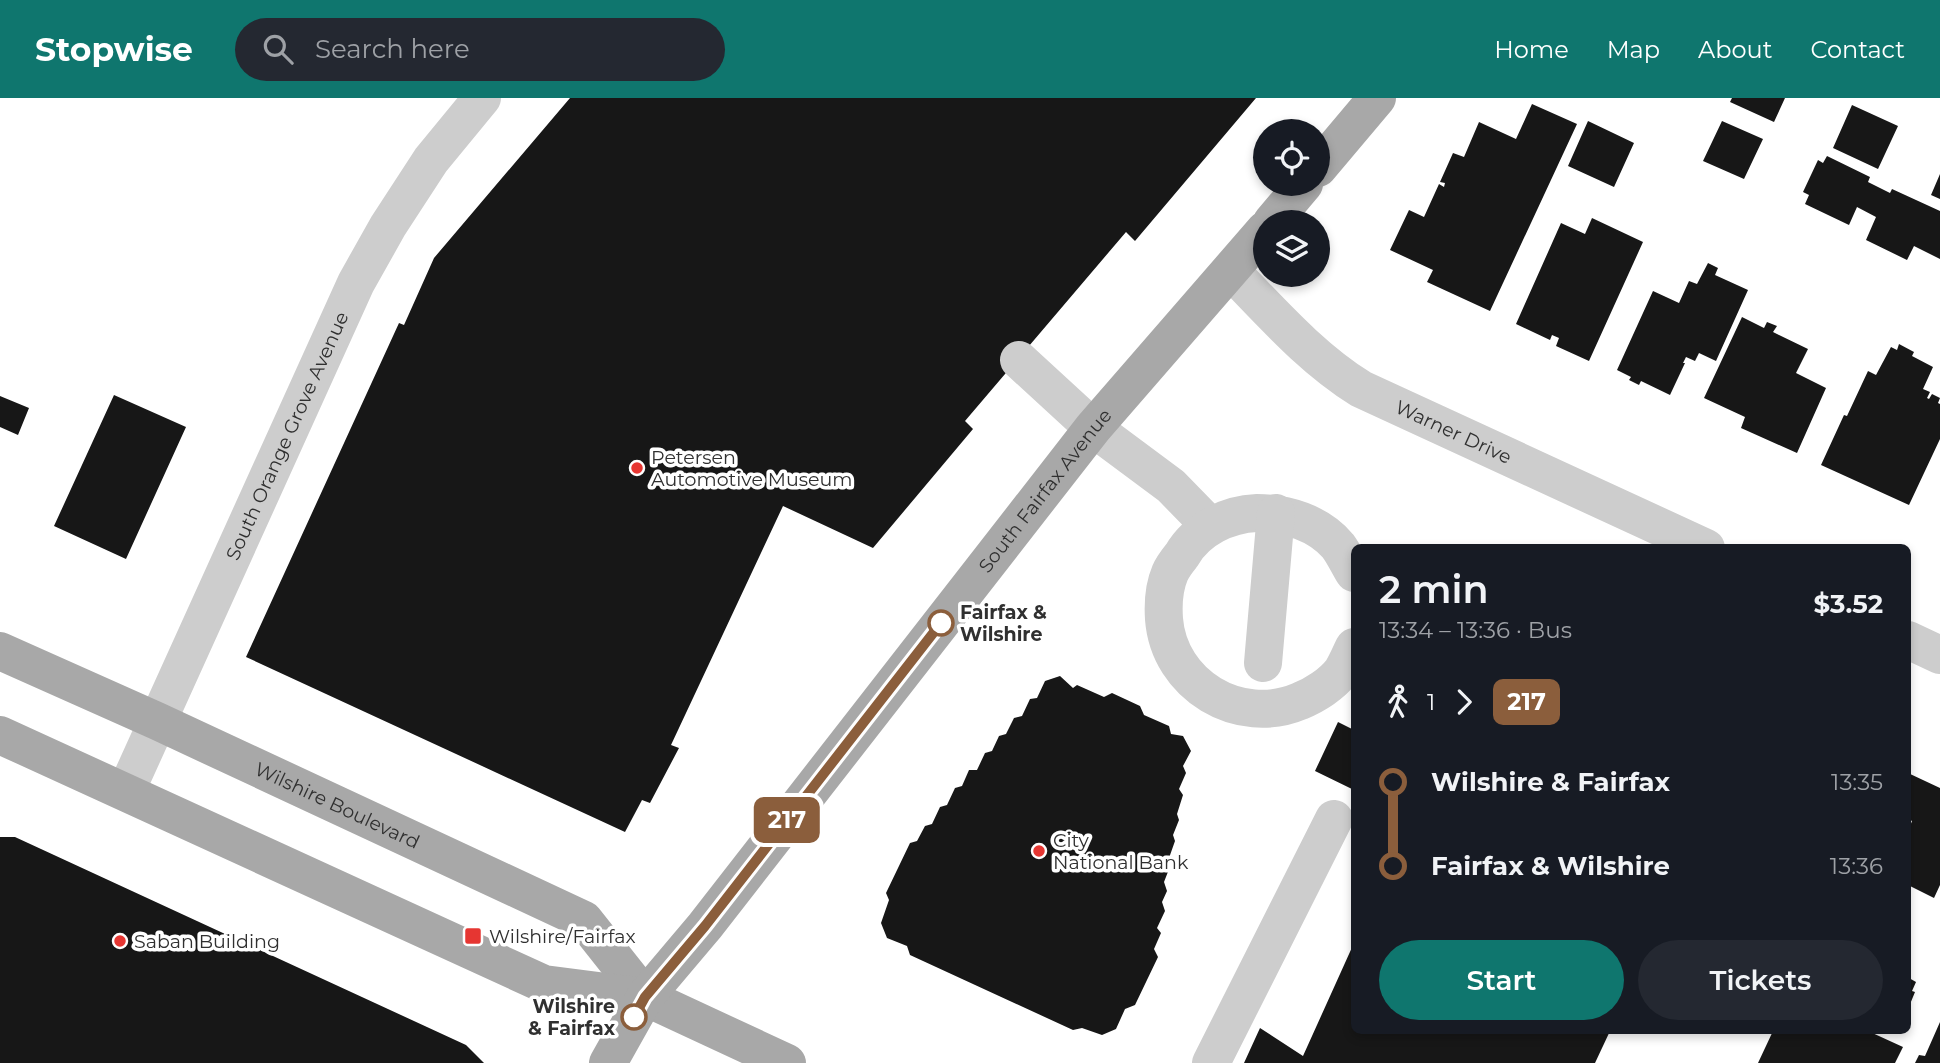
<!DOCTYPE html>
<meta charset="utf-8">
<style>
body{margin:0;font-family:Montserrat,sans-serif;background:#242831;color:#f1f3f6;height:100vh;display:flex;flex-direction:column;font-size:26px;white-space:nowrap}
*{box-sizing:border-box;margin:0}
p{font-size:23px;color:#9ea1a6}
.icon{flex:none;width:38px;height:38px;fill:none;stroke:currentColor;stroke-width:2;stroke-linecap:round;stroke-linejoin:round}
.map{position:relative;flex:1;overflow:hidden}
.side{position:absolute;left:1351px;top:446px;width:560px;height:490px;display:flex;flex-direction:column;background:#171b24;border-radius:10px;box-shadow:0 4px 10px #0003}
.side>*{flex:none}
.badge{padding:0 14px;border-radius:10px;font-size:24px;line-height:46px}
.fabs{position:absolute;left:1253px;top:21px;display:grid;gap:14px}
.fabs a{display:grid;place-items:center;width:77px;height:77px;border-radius:50%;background:#171b24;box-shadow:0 4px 10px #0003;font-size:35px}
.map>.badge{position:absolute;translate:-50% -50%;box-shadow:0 0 0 4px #fff}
.legs{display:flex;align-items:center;gap:10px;height:77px;padding:0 28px;font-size:23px}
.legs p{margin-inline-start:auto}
.head{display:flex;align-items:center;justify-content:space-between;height:119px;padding:0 28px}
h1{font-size:38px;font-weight:600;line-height:52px}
.action{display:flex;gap:14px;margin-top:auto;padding:14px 28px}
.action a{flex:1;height:80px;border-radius:42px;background:#0f766e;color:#fff;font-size:28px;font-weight:600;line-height:80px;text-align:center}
.action a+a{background:#242831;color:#f1f3f6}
ul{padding:0 28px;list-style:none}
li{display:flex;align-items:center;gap:24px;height:84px;font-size:26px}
li i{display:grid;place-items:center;width:10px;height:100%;margin:0 9px;background:currentColor}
li i::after{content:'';width:18px;height:18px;margin:-9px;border:5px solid;border-radius:50%;background:#171b24}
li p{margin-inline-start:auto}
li:first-child i{background:linear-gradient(#0000 50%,currentColor 0)}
li:last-child i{background:linear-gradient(currentColor 50%,#0000 0)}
header{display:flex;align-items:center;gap:42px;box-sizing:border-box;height:98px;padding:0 35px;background:#0f766e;color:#fff}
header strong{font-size:33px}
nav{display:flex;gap:38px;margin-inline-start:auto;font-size:24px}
.search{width:490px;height:63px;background:#242831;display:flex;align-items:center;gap:18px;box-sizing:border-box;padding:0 24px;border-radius:38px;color:#9ea1a6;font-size:26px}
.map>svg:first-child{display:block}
.building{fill:#171717}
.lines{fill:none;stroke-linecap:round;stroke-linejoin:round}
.minor{stroke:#cdcdcd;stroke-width:38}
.major{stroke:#a8a8a8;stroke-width:38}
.line-1-casing{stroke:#fff;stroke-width:16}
.line-1{stroke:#8b5e3c;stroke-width:10}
.poi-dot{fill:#e63632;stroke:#fff;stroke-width:2.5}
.stop-1-dot{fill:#fff;stroke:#8b5e3c;stroke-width:3.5}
.labels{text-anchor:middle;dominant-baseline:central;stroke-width:7;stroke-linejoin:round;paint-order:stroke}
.street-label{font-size:19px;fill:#303030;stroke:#fff}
.poi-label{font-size:19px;fill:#303030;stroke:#fff;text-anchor:start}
.stop-label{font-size:19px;font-weight:bold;fill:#303030;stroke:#fff;text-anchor:start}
</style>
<header>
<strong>Stopwise</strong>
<div class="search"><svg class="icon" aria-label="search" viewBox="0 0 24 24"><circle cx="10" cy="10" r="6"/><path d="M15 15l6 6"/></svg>Search here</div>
<nav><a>Home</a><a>Map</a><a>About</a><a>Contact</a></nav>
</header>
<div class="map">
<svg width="1940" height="965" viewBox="0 0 1940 965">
<rect width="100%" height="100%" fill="#fff"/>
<path class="building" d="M570 0H1256L1135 143 1126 134 965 323 973 331 873 450 783 408 671 647 679 650 650 705 642 702 625 734 246 559 399 225 404 227 434 160Z
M1732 0H1785L1774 24 1730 4Z
M1532 6 1577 26 1490 213 1427 184 1433 172 1390 152 1409 112 1424 119 1439 86 1444 89 1445 85 1440 84 1453 55 1464 59 1479 24 1516 41Z
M1852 7 1898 28 1878 71 1833 50Z
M1588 23 1634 45 1614 89 1568 68Z
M1722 23 1763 41 1744 81 1703 63Z
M1827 58 1870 79 1868 84 1890 95 1892 91 1940 113V161L1914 148 1907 162 1866 142 1876 119 1857 109 1849 127 1805 106 1809 97 1803 94 1818 62 1823 65Z
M1940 76V101L1931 97Z
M1592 120 1643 144 1589 263 1556 248 1559 240 1552 237 1550 242 1516 226 1561 125 1585 136Z
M1708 165 1718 170 1715 177 1748 192 1716 263 1699 255 1695 263 1686 259 1683 265H1685L1670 297 1641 283 1639 287 1629 282 1631 279 1617 272 1653 193 1679 205 1689 183 1697 186Z
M1742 219 1764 230 1767 224 1777 228 1773 234 1808 251 1796 275 1826 290 1797 355 1741 330 1745 319 1704 300Z
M1899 246 1914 254 1912 258 1933 269 1923 291 1930 294 1927 300 1929 301 1932 296 1940 300 1938 305 1940 306V341L1909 407 1821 367 1844 317 1847 318 1868 273 1876 277 1891 249 1897 252Z
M114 297 186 329 126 461 54 428Z
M0 298 29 310 18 337 0 329Z
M1060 578 1073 590 1077 587 1104 599 1112 595 1140 608 1144 617 1169 628 1171 636 1183 638 1191 653 1183 668 1186 675 1179 691 1183 697 1177 716 1179 722 1173 737 1175 743 1169 760 1171 766 1164 784 1167 793 1162 804 1165 813 1157 830 1161 835 1154 851 1158 859 1135 907 1125 911 1116 931 1102 937 1082 930 1073 932 910 857 907 848 887 840 881 825 889 802 886 795 910 745 917 743 925 728 932 726 940 709 947 707 955 690 962 688 969 672H977L985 655 992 653 999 638 1006 636 1014 620 1022 618 1030 601 1037 600 1045 583Z
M1338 624 1354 632V692L1315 673Z
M1908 675 1940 690V787L1934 800 1908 787V733L1912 723 1908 721Z
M0 739H15L466 947 484 965H0Z
M1354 845V933H1610L1595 965H1244L1260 930 1303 958Z
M1908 876 1911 877 1909 880 1916 884 1912 893 1915 894 1908 911Z
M1940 924V965H1915L1919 957 1925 958Z
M1773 933H1868L1903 949 1895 965H1758Z"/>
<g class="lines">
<g class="minor">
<path id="s1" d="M1231 173C1272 215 1311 260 1361 291L1706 450"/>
<path d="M1019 262 1093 330 1171 388 1210 428"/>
<path d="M1354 475C1349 467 1344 456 1338 448 1319 425 1286 415 1257 415 1228 416 1197 431 1182 457 1178 462 1173 468 1170 475 1164 489 1163 506 1164 521 1169 587 1239 629 1300 603 1315 597 1332 586 1342 573 1347 565 1350 557 1354 549"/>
<path d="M1908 542 1940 557"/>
<path d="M1263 565 1276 415"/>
<path id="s2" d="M126 693 356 185 388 128 431 62 482 0"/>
<path d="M1211 965 1334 721"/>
</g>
<g class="major">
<path d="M1318 70 1377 0"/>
<path d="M1272 124 1304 86"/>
<path id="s3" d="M0 553 157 623 584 822 645 899"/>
<path d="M0 637 544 886 645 899 787 965"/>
<path id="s4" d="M608 965 645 899 705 828 1093 330 1265 132"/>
</g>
</g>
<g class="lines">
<defs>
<path id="line-1" d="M634 919 645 899 705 828 941 525"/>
</defs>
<use href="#line-1" class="line-1-casing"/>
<use href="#line-1" class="line-1"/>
</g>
<g class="poi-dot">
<circle cx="637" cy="370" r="7"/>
<circle cx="1039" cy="753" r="7"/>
<rect x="464" y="829" width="18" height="18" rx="3.5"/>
<circle cx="120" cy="843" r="7"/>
</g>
<g class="stop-1-dot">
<circle cx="941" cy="525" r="12"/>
<circle cx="634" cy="919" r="12"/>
</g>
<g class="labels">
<g class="street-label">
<text stroke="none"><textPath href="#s1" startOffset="278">Warner Drive</textPath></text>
<text stroke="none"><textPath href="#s2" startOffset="390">South Orange Grove Avenue</textPath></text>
<text stroke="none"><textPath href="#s4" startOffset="721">South Fairfax Avenue</textPath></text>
<text stroke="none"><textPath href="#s3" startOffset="371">Wilshire Boulevard</textPath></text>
</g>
<g class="poi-label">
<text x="651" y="359">Petersen<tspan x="651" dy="22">Automotive Museum</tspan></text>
<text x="1053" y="742">City<tspan x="1053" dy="22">National Bank</tspan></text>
<text x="489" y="838">Wilshire/Fairfax</text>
<text x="134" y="843">Saban Building</text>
</g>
<g class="stop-label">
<text x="960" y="514">Fairfax &amp;<tspan x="960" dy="22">Wilshire</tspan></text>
<text x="615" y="908" text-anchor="end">Wilshire<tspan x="615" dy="22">&amp; Fairfax</tspan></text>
</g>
</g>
</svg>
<div class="fabs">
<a><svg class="icon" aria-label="locate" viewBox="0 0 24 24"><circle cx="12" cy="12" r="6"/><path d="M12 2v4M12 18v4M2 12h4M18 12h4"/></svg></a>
<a><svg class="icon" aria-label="layers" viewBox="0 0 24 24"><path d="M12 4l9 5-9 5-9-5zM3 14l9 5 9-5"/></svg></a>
</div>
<b class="badge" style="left:787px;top:722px;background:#8b5e3c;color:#fff">217</b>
<section class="side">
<div class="head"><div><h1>2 min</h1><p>13:34 – 13:36 · Bus</p></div><b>$3.52</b></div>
<div class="legs"><svg class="icon" aria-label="walk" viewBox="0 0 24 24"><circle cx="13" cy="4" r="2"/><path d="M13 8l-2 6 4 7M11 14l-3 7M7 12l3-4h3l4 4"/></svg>1<svg class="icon" aria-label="forward" viewBox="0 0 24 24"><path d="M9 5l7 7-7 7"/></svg><b class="badge" style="background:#8b5e3c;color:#fff">217</b></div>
<ul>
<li><i style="color:#8b5e3c"></i><b>Wilshire &amp; Fairfax</b><p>13:35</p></li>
<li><i style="color:#8b5e3c"></i><b>Fairfax &amp; Wilshire</b><p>13:36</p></li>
</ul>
<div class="action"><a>Start</a><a>Tickets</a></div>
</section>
</div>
